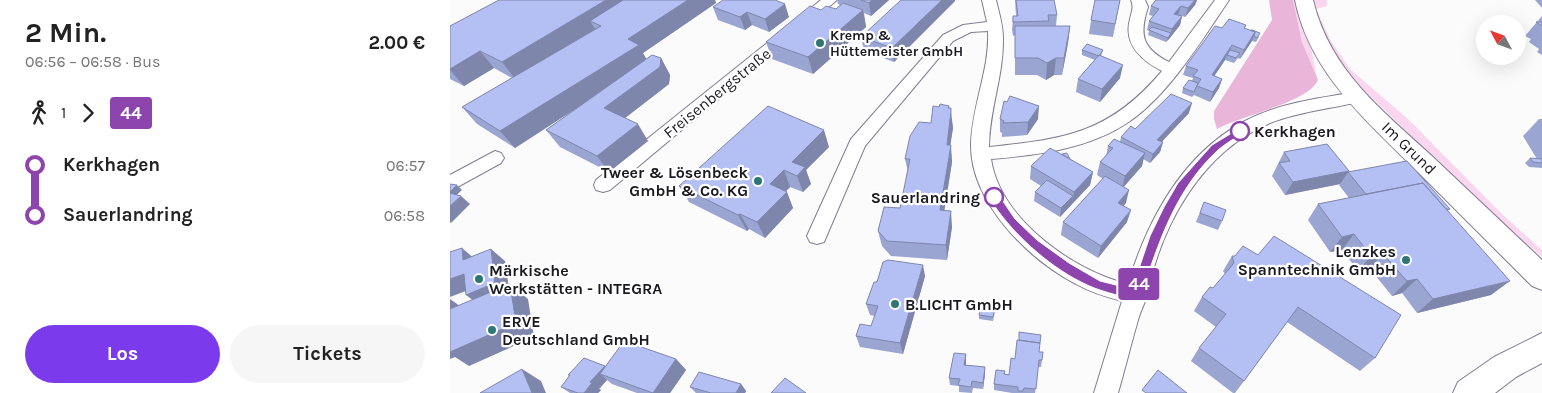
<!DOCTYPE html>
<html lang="de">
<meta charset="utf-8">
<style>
body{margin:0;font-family:Karla,sans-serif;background:#f6f6f6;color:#222;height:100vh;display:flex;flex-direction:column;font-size:19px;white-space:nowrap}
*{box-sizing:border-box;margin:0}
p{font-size:16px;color:#767676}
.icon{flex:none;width:28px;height:28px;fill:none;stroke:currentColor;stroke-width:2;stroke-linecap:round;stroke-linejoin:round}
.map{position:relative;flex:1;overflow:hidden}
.panel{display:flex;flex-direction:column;background:#fff;width:450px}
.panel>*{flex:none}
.badge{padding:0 10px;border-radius:4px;font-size:18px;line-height:32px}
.needle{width:32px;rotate:311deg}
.tools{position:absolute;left:1026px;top:15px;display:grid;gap:10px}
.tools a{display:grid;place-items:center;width:50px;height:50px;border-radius:50%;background:#fff;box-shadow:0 5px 20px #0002;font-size:25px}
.map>.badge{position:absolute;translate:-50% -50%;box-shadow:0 0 0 2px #fff}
.legs{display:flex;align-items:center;gap:8px;height:55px;padding:0 25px;font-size:16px}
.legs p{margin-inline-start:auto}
.summary{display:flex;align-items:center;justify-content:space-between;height:85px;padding:0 25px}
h1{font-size:28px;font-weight:700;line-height:38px}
.primary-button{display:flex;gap:10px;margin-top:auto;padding:10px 25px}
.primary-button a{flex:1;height:58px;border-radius:30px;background:#7c3aed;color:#fff;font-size:20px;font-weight:700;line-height:58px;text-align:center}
.primary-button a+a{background:#f6f6f6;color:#222}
ul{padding:0 25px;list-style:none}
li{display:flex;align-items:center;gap:18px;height:50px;font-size:19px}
li i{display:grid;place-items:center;width:8px;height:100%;margin:0 6px;background:currentColor}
li i::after{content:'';width:12px;height:12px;margin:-6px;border:4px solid;border-radius:50%;background:#fff}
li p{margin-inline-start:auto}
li:first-child i{background:linear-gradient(#0000 50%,currentColor 0)}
li:last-child i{background:linear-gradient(currentColor 50%,#0000 0)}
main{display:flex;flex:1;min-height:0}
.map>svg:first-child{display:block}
.green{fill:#fad7ef}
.forest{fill:#e9b6da}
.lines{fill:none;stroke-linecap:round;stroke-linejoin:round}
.minor-casing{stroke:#817b94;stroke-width:2}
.major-casing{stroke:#817b94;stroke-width:2}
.minor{fill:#fff;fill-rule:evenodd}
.major{fill:#fff;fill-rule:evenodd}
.wall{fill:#9ba5d2}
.shaded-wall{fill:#7e86ab}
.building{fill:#b4c0f4;stroke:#7e86ab}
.line-1{fill:#8e44ad;stroke:#fff}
.poi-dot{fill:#2d7673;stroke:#fff;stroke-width:2}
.stop-1-dot{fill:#fff;stroke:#8e44ad;stroke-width:2.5}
.labels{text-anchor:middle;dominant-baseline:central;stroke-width:4.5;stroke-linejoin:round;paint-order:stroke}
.far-poi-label{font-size:14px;font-weight:bold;fill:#1a1821;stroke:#fff;text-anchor:start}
.street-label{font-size:16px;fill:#1a1821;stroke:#fff}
.stop-label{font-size:16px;font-weight:bold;fill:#1a1821;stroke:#fff;text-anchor:start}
.poi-label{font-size:16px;font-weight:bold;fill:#1a1821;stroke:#fff;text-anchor:start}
</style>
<main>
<section class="panel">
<div class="summary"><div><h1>2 Min.</h1><p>06:56 – 06:58 · Bus</p></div><b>2.00 €</b></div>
<div class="legs"><svg class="icon" aria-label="walk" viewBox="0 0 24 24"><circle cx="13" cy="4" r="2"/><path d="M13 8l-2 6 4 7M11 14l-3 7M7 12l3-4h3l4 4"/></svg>1<svg class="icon" aria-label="forward" viewBox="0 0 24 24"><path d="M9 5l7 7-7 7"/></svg><b class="badge" style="background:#8e44ad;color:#fff">44</b></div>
<ul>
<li><i style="color:#8e44ad"></i><b>Kerkhagen</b><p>06:57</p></li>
<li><i style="color:#8e44ad"></i><b>Sauerlandring</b><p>06:58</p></li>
</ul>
<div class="primary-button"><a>Los</a><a>Tickets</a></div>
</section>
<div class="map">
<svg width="1092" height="393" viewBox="0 0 1092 393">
<rect width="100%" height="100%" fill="#fbfbfb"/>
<path class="green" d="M843 0H847L860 42 867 78 852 42Z
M859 0H877V6L866 9 881 41 900 69 958 119 1052 214 1092 250V257L1054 225 904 81 876 43Z"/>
<path class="forest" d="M819 0H843L852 42 868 80C858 103 791 115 767 129L764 119V111L822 20Z"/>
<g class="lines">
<defs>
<path id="minor" d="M371 0H387L160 190 153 192 146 190 144 185 146 180Z
M532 0H546C549 13 553 25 553 38 554 75 539 110 539 147 616 139 660 133 712 71 691 60 673 44 680 19 682 10 684 8 681 0H695L698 7C689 35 692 48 719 62L765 0H779C752 40 720 93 680 121 640 149 588 155 541 159 550 219 623 271 678 284 698 219 733 154 795 121 829 103 869 98 906 92L912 93 914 97 912 101C881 109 850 111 820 123 751 152 711 226 697 295 695 303 690 312 688 320 681 344 675 369 668 393H644L672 301C656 297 640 292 626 284 578 259 520 202 521 144 522 105 540 69 538 31L521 32 503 41 415 146 374 242 367 244 360 242 357 236 401 139 493 35 513 25 537 22Z
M45 151 51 153 54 158 51 163 0 191V175Z"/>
<path id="major" d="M845 0H863C880 71 933 111 984 158 1020 192 1056 226 1092 260V290L1082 286C1045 249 1007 211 969 173 918 122 860 74 845 0Z
M1092 333V363L1066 377 1045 393H1003L1008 382 1044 357Z"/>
</defs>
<use href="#minor" class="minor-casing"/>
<use href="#major" class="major-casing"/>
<use href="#minor" class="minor"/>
<use href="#major" class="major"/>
</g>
<path class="wall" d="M49 0H265L266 3 193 53 196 59 211 58 220 75 219 84 175 118 198 141 159 172 110 147 96 130 134 103 65 148 27 124 12 107 62 78 44 68 14 86 0 79V26Z
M387 0H439L421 16 414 13 416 27 363 74 322 59 316 42 371 10 386 9 390 5 388 4Z
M565 0H604L607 15 606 26H620L618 43 612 75H604L596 80 587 75H565V35L563 36 562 30 563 16H566Z
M670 0 663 37 639 34 641 20Z
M747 0 745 5 735 17 732 16 730 25 716 42 698 35 699 31 697 30 699 21 703 16 699 15 701 6Z
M1085 0H1092V8Z
M505 1 444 62 414 51 411 37Z
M263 7 339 17 319 32 302 25 295 30 268 20Z
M1092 16V55L1087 52 1089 49 1079 42 1081 39 1075 36Z
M796 25 795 28 809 37 806 42 802 41 790 59 788 58 784 63 775 60 764 76 772 79 769 88 760 102 744 95 742 97 732 93 733 88 742 81 743 78 733 75 736 66 772 28Z
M632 50H653L651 56 670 78 650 102 626 92 628 79 645 60 632 55Z
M499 106 503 128 500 145 502 162 494 211 502 227 497 260 441 256 432 246 428 231 450 208 458 172 455 159 481 123 489 107Z
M739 113 711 142H713L710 152 700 163 693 159 692 166 673 187 676 203 673 205 677 222 648 258 611 235 613 222 653 179 647 175 650 162 656 156 658 146 670 142 671 137 685 129Z
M550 119H588L577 135 552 137V133L550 132Z
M1089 119H1092V168L1079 167 1075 163 1080 158 1087 159 1073 136Z
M379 147 356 170 361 184 353 192 340 187 336 191 343 208 315 238 299 229 297 231 239 202 229 186Z
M834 152 899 171 898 172 1000 209 998 211 1041 295 967 313 952 293 942 296 920 269 908 271 892 250 880 252 858 220 868 204 899 198 889 185 890 184 835 195 822 176Z
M620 159 643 172 640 185 610 217 584 201 585 192 591 186 580 179 581 166Z
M754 202 772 221 768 230 746 222Z
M782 256 925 358 910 371 837 322 794 381 785 393H783L741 361 749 348 766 327 744 311 752 297 763 288 775 274 773 271Z
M475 276 453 354 410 347 406 336 421 326 425 316 420 315 416 304 427 282Z
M545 311 543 321 529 319V315Z
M589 352 592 360 591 367H588L585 393H562L544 390V384L555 371V374L559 375Z
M516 354V365L535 367V374L533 389 523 388 522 393 509 392V386L500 385 499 378Z
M226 359 236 370 220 393H187L162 384 157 380 149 389 151 390 148 393H120L111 387 155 366Z
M291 384 296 391 295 393H246L240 387Z"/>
<path class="shaded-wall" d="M156 0H192L140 21 145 29 65 79 52 62Z
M238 0H265L266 3 193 53 198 62 65 148 50 131 178 39Z
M422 0H439L421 16 419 3Z
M492 0H505V1L444 62 442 48Z
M745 0H747L745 5 735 17 738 8Z
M335 4 339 17 319 32 315 19Z
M731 6 728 15 724 14Z
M413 10 416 27 363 74 358 57Z
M297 12 302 25 295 30 290 17Z
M732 16 730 25 720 38 722 29Z
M620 26 618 43 612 75 614 58Z
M805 32 802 41 790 59 794 50Z
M721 33 720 38 716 42 718 38Z
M782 45 778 55H777L775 60 759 84 762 75Z
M30 51 44 68 14 86 0 70V69Z
M211 58 220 75 219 84 166 125 154 108Z
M606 58 604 75 596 80 597 63Z
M673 65 670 78 650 102 652 89Z
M772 79 769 88 760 102 763 92Z
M742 103 739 113 705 149 707 140Z
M499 106 500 122 501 111 503 128 499 154 501 145 502 162 492 226 490 210 497 145Z
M589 106 588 119 577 135 578 122Z
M188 124 198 141 159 172 147 156Z
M374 130 379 147 356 170 361 184 353 192 342 162Z
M713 142 710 152 700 163 703 154Z
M695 153 692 166 672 189 675 176Z
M334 170 340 187 327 200 320 184Z
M899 171 890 184 835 195 843 182Z
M643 172 640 185 622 204 624 192Z
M7 185 12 190 0 201V192Z
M679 190 676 203 665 215 668 203Z
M337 192 343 208 315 238 307 222Z
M11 196 20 204 1 223 0 222V206Z
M623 196 622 204 610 217 611 208Z
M681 210 677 222 648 258 651 246Z
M501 211 502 227 497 260 496 245Z
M290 214 299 229 297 231 288 215Z
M904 234 892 250 880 252 892 237Z
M12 248 26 260H13Z
M41 249 55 261 60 295 32 307 16 295Z
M933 254 920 269 908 271 921 256Z
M473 265 475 276 453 354 450 343Z
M14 274 29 286 0 297V279Z
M967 279 952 293 942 296 957 281Z
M1060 281 1041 295 967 313 983 299Z
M60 284 78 299 84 337 19 366 5 357 0 359V340Z
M0 299 17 311H0Z
M516 354V362L514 372V365Z
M226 359 236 370 220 393H203Z
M155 366 163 373 150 374 157 380 149 389 151 390 148 393H134L140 382Z
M535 367V374L533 389V383Z
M72 369 91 381 96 393H82Z
M291 384 296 391 295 393H286Z"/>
<path class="building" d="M49 0H156L52 62 30 51 0 69V26Z
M173 0H238L178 39 189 45 50 131 12 107 151 26 140 21Z
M273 0H325L335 4 315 19 297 12 290 17 263 7Z
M411 0H422L419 3Z
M451 0H492L442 48 411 37Z
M566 0H604L607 15H598L599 21 563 22V16H568Z
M645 0H670L665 24 641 20Z
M706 0H745L738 8 731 6 724 14 732 16 722 29 699 21 709 9 701 6Z
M393 3 413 10 358 57 316 42 360 6 371 10 376 6 386 9Z
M779 19 796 25 794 28 805 32 794 50 782 45 762 75 772 79 763 92 747 86 751 79 743 76 748 70 736 66 765 26 772 28Z
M1086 22H1092V26Z
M565 26H620L614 58H606L597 63 588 58H565Z
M702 27 721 33 718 38 699 30Z
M801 30H802L810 33 807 38 804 36 805 32Z
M637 44 653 50 649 56 632 50Z
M780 50 790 53 786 58 777 55Z
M202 55 211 58 210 67 154 108 188 124 147 156 96 130Z
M649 55 673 65 652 89 628 79Z
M739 80 748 83 744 92 733 88Z
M721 94 742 103 707 140 713 142 703 154 671 137 681 126 685 129Z
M560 96 589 106 578 122 553 123 554 121 550 119 554 101 557 102Z
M490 104 499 106 498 108H501V111L497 145H501L490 210 501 211 496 245 437 241 428 231 434 207 450 208 460 159H455L460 136 469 122 481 123 483 106 489 107Z
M318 106 374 130 342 162 355 167 347 176 334 170 320 184 337 192 307 222 290 214 288 215 229 186Z
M664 139 695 153 675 176 650 162 663 148 658 146Z
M877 144 899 171 843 182 829 163 840 161 834 152Z
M600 148 643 172 624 192 581 166Z
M617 153 620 159 612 154Z
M1080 158 1092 159V163L1083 162Z
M957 161 1000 209H996L973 183 916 194 898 172Z
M655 176 679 190 668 203 681 210 651 246 613 222Z
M597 180 623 196 611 208 585 192Z
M973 183 1060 281 983 299 967 279 957 281 933 254 921 256 904 234 892 237 868 204Z
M0 184 7 185 0 192Z
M0 193 11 196 0 206Z
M754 202 776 210 772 221 750 213Z
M824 236 951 315 925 358 848 307 794 381 749 348 776 314 752 297 760 287 763 288 784 263 782 256H785L793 246 808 255Z
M12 248 13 260 41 249 45 283 16 295 14 274 0 279V252Z
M438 260 473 265 450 343 406 336 410 324 421 326 428 306 416 304 424 282H427L433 262Z
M60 284 66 323 0 352V309Z
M531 305 545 307 543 317 529 315Z
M569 332 591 335 590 343 569 340Z
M567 340 590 343 589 352H593L592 360H589L586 389 574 388 573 391H568V387L544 384 546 370 555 371 554 374 559 375 561 358 565 359Z
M174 341 226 359 203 393 150 374Z
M504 353 516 354 514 365 535 367 533 383 522 381 521 387 508 385 510 379 499 378Z
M134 358 155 366 140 382 142 383 134 393H128L111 387 120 375H118Z
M72 369 82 393H30Z
M708 370 737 393H696L692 390Z
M249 372 291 384 286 393H261L240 387Z
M335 378 356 393H321Z"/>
<path class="line-1" d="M790 128 793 129V133C785 138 775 144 768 150 725 190 709 242 691 295L689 299 686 300C667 295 648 291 631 282 597 265 558 230 539 197L541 194H548L565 219 587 240 619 263 650 281 682 289 700 236 714 207 728 183 762 145Z"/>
<g class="poi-dot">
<circle cx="370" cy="43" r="5"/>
<circle cx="308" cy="181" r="5"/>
<circle cx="956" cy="260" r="5"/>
<circle cx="29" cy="279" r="5"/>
<circle cx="445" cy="304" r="5"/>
<circle cx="42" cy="330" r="5"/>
</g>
<g class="stop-1-dot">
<circle cx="790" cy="131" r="9"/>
<circle cx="544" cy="197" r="9"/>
</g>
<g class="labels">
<g class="far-poi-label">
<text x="380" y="35">Kremp &amp;<tspan x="380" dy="16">Hüttemeister GmbH</tspan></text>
</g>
<g class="street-label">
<text transform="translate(267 93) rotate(-39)">Freisenbergstraße</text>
<text transform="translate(959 148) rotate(44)">Im Grund</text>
</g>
<g class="stop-label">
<text x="804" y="131">Kerkhagen</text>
<text x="530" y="197" text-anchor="end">Sauerlandring</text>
</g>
<g class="poi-label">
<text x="298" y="172" text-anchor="end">Tweer &amp; Lösenbeck<tspan x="298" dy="18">GmbH &amp; Co. KG</tspan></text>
<text x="946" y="251" text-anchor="end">Lenzkes<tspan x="946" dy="18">Spanntechnik GmbH</tspan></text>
<text x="39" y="270">Märkische<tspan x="39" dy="18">Werkstätten - INTEGRA</tspan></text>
<text x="455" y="304">B.LICHT GmbH</text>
<text x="52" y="321">ERVE<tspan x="52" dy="18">Deutschland GmbH</tspan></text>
</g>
</g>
</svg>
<div class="tools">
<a><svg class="needle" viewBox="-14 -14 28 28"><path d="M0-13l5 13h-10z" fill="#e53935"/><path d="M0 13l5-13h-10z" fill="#767676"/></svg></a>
</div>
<b class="badge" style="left:689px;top:284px;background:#8e44ad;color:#fff">44</b>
</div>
</main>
